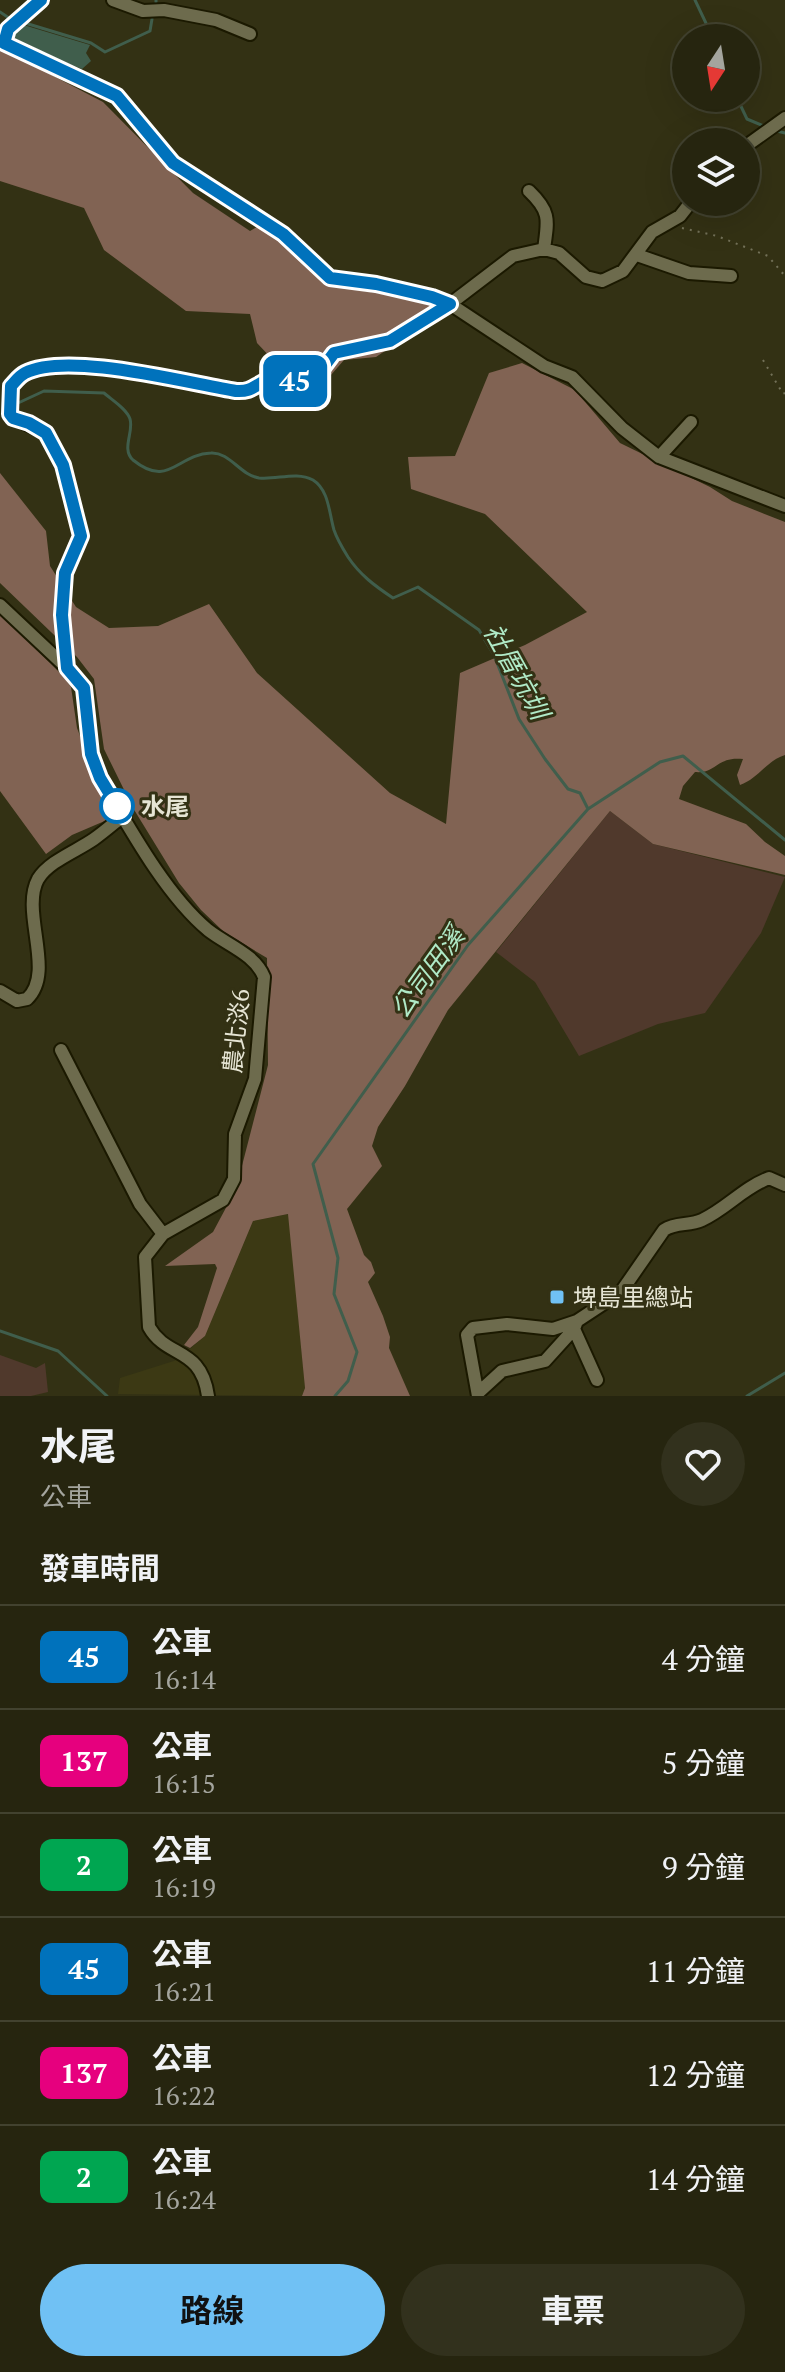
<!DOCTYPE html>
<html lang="zh-TW">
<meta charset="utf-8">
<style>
body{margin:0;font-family:"PT Serif","Noto Sans TC",serif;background:#32311d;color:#f1f3f6;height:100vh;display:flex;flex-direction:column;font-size:30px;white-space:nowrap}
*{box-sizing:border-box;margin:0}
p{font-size:26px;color:#a4a59e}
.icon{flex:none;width:44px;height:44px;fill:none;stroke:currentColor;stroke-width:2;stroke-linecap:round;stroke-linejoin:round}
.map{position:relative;height:1396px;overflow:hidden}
.panel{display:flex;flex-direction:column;background:#26250f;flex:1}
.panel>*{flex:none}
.badge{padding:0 16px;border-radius:12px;font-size:28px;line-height:52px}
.needle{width:52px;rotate:192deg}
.fabs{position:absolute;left:672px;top:24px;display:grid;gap:16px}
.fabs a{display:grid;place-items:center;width:88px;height:88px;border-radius:50%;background:#26250f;box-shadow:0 8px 32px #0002,0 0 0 2px #42422f;font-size:40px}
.map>.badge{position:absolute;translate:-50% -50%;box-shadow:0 0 0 4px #fff}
h2{padding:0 40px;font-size:30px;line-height:72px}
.round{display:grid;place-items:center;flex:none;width:84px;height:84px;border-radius:42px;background:#32311d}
.overview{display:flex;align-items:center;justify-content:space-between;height:136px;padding:0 40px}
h1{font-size:38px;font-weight:700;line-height:60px}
.cta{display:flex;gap:16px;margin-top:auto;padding:16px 40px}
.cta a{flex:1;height:92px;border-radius:48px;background:#70c1f4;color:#111;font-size:32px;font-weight:700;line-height:92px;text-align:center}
.cta a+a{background:#32311d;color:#f1f3f6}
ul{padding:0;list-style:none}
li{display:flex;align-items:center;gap:24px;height:104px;padding:0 40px;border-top:2px solid #42422f}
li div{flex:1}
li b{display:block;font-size:30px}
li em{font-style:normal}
li .badge{min-width:88px;font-weight:700;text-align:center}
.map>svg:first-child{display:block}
.built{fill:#3c3914}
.green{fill:#50392c}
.forest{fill:#816353}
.water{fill:#405e4c}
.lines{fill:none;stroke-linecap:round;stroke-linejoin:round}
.stream{stroke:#405e4c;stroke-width:3}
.minor-casing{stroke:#1b1900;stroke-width:16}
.path{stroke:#737158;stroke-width:2;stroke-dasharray:2 6;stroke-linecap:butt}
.minor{stroke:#6d6b4d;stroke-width:12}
.line-casing{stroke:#fff;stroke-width:18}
.line{stroke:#0072bc;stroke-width:12}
.stop-dot{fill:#fff;stroke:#0072bc;stroke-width:4}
.poi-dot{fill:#70c1f4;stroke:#333114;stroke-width:3}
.labels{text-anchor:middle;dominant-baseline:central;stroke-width:6;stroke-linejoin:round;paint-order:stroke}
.stop-label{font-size:24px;font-weight:bold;fill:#e6e5d4;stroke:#333114;text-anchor:start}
.street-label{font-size:24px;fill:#e6e5d4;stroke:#333114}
.poi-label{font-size:24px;fill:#e6e5d4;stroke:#333114;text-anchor:start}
.water-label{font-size:26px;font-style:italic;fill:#b0eac7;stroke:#333114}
</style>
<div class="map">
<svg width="785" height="1396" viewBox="0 0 785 1396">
<rect width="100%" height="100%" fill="#333114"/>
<path class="built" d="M289 1214 305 1388 302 1396 118 1394 120 1378 177 1360 205 1336 253 1221Z"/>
<path class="green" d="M610 811 653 844 785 877 761 933 705 1013 658 1024 579 1056 535 982 496 952Z
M0 1355 36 1368 45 1363 48 1392 31 1396H0Z"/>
<path class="forest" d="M0 48 103 102 193 193 250 231 262 224 334 282 345 288 427 301 435 306 422 326 376 357 344 360 324 383 274 361 257 343 250 314 186 311 104 250 84 208 0 181Z
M522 363 575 390 620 443 710 487 732 501 785 522V755C766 761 758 779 740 785L737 775 743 759C716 756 717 774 695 772L683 786 679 799 746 824 765 842 785 856V875L653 844 610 811 448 1010 405 1086 378 1127 372 1146 382 1166 347 1209 364 1255 371 1262 375 1273 368 1282 383 1316 390 1337 389 1348 410 1396H302L305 1388 288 1214 253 1221 205 1336 190 1348 184 1345 198 1327 217 1268 215 1264 165 1266 213 1232 236 1189 268 1065 267 958 224 932 201 910 179 883 133 808 104 749 94 679 77 657 0 583V473L46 531 50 566 76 607 109 628 158 626 209 604 257 673 390 793 446 824 460 673 525 645 587 612 485 514 411 489 408 457 455 456 489 373Z
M0 612 63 676 71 687 77 728 108 809 107 820 72 835 46 854 0 791Z"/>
<path class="water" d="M17 23 90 45 86 53 91 61 82 69 11 41 12 29Z"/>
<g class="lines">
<path class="stream" d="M695 0 713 38
M156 2V0
M0 12 9 18
M25 23 91 43 105 52 150 31 152 19
M737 98 747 119 766 127
M777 131 785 133
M16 404 44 391 104 393C112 400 127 409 130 419 134 432 121 449 133 460 169 489 177 454 211 453 230 452 240 475 259 478 277 480 296 471 313 480 329 490 329 513 334 530 337 539 343 549 348 557 360 575 375 586 393 598L418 587 479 630 494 655 519 719 545 759 568 789 580 793 588 809
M0 1331 58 1351 107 1396
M335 1396 348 1381 357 1352 334 1294 338 1258 313 1164 468 945 588 809 660 762 683 756 785 840
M747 1396 785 1373"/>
<defs>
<path id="minor" d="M113 0 143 11 164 10 216 20 250 34
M0 40 117 96 173 163 283 234 330 278 376 284 432 297 450 304 544 366 572 377 622 428 659 457 785 506
M4 43 8 29 41 0
M746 146 785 118
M529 191C551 212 548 220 544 249
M637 255 689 273 731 276
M659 457 691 422
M0 605 67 668
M0 991 17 1001 27 999C56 972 20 912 38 879 49 861 77 851 94 839 104 832 113 824 123 816
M61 1050 140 1204 163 1234
M574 1329 597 1380
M478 1393 502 1371 545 1361 574 1329 577 1321
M208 1396C201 1346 167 1359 149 1327L145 1257 163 1234 223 1200 234 1179 235 1134 255 1079 264 977C255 954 227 945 208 930 165 894 129 827 100 778L91 754 84 688 67 668 62 615 65 573 81 536 63 465 46 433 13 418 10 414 11 386C15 382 19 376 25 373 66 351 187 383 236 391 253 391 254 385 268 380 282 376 297 381 310 385L334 353 390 341 450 304 513 256 544 249 559 253 586 277 602 281 623 271 652 232 680 216 691 202
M478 1396 467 1335 473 1328 507 1324 553 1329 577 1321 621 1292 664 1230C676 1222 689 1226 702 1220 726 1209 743 1188 769 1178L785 1185"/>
</defs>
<use href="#minor" class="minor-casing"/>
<path class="path" d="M682 228 717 236 768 256 785 276
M763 360 783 394 785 393"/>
<use href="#minor" class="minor"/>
</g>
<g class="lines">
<defs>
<path id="line" d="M41 0 8 29 4 43 117 96 173 163 283 234 330 278 376 284 432 297 450 304 390 341 334 353 310 385C297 381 282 376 268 380 254 385 253 392 236 391 187 383 67 351 25 373 19 376 15 382 11 386L10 414 13 418 29 423 46 433 63 465 81 536 65 573 62 615 67 668 84 688 91 754 100 778 123 816"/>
</defs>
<use href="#line" class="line-casing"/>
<use href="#line" class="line"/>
</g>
<circle class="stop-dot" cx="117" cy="806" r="16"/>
<rect class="poi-dot" x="549" y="1289" width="16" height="16" rx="4"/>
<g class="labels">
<g class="stop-label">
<text x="141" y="806">水尾</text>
</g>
<g class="street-label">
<text transform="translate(236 1031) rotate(-84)">農北淡6</text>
</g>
<g class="poi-label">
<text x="573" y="1297">埤島里總站</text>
</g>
<g class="water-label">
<text transform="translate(517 671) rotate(61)">社厝坑圳</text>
<text transform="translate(427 972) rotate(-54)">公司田溪</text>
</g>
</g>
</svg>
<div class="fabs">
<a><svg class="needle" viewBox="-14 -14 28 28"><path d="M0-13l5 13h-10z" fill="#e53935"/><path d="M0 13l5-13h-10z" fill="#a4a59e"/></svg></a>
<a><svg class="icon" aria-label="layers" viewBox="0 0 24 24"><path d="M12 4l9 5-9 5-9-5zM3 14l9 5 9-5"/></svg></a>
</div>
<b class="badge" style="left:295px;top:381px;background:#0072bc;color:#fff">45</b>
</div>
<section class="panel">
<div class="overview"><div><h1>水尾</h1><p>公車</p></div><a class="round"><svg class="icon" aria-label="heart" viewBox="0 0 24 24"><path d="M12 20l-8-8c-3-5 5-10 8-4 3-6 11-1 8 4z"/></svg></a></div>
<h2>發車時間</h2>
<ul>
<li><span class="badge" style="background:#0072bc;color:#fff">45</span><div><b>公車</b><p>16:14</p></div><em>4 分鐘</em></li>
<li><span class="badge" style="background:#e6007e;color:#fff">137</span><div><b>公車</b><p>16:15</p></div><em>5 分鐘</em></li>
<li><span class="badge" style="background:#00a651;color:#fff">2</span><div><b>公車</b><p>16:19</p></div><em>9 分鐘</em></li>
<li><span class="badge" style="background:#0072bc;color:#fff">45</span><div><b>公車</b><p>16:21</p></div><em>11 分鐘</em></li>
<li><span class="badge" style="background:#e6007e;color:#fff">137</span><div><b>公車</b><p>16:22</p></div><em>12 分鐘</em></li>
<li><span class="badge" style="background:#00a651;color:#fff">2</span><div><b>公車</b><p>16:24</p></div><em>14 分鐘</em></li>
</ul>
<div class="cta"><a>路線</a><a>車票</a></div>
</section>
